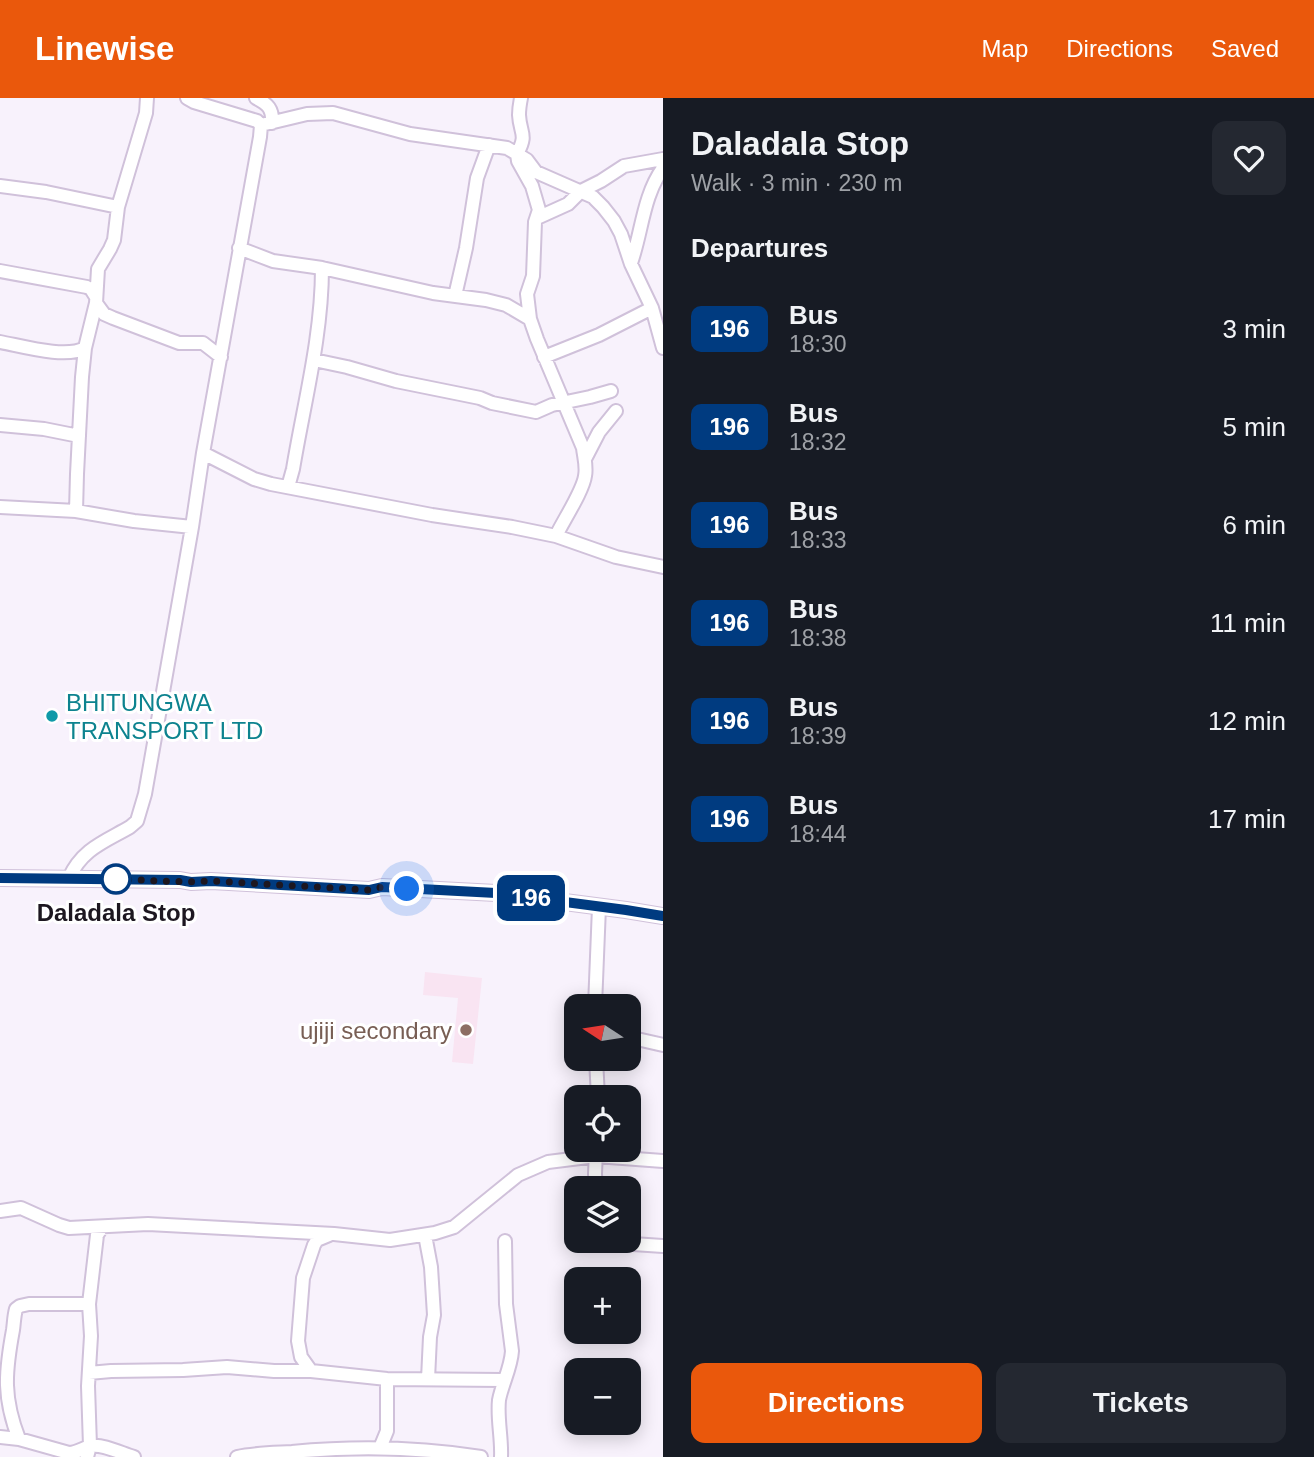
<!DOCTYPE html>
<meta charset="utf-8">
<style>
body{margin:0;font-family:Helvetica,sans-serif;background:#242831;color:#f1f3f6;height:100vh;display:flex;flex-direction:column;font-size:26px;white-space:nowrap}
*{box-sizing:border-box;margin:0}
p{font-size:23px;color:#9ea1a6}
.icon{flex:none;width:38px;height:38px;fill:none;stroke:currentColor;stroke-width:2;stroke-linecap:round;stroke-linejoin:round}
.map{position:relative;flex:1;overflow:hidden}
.sheet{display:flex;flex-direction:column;background:#171b24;width:651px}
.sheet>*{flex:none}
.badge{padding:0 14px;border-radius:10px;font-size:24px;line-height:46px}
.needle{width:46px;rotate:282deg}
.tools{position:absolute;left:564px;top:896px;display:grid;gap:14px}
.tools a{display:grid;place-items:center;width:77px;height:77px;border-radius:14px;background:#171b24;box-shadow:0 4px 18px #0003;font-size:35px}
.you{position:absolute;width:35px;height:35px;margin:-18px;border:5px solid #fff;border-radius:50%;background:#1a73e8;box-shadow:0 0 0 10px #1a73e833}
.map>.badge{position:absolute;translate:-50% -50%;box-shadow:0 0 0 4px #fff}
h2{padding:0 28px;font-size:26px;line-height:63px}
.round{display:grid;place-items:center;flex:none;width:74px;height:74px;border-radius:14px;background:#242831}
.overview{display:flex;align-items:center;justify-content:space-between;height:119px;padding:0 28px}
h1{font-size:33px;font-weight:700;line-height:52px}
.button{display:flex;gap:14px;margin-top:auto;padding:14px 28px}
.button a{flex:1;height:80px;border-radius:14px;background:#ea580c;color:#fff;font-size:28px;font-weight:700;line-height:80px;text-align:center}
.button a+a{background:#242831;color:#f1f3f6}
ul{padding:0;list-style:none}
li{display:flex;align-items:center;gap:21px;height:98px;padding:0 28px}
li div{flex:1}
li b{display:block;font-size:26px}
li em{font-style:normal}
li .badge{min-width:77px;font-weight:700;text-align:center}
header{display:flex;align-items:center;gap:42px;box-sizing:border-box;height:98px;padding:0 35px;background:#ea580c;color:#fff}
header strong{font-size:33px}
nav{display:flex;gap:38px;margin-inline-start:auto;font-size:24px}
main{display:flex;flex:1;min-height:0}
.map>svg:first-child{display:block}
.education{fill:#f9e4f2}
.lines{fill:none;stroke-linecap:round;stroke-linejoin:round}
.minor-casing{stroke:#d0c1da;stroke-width:16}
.major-casing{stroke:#d0c1da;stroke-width:18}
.minor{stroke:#fff;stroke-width:12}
.major{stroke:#fff;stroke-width:14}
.line-casing{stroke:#fff;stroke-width:16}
.line{stroke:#003b80;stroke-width:10}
.walk{stroke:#1d1720;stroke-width:7;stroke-dasharray:0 12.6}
.culture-dot{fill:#0f9aa8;stroke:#fff;stroke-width:2.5}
.stop-dot{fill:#fff;stroke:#003b80;stroke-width:3.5}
.education-dot{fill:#8d6e63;stroke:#fff;stroke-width:2.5}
.labels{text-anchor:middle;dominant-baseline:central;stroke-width:6;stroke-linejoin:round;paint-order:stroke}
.culture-label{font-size:24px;fill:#0d838f;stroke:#fff;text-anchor:start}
.stop-label{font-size:24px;font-weight:bold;fill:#1d1720;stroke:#fff}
.education-label{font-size:24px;fill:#785e54;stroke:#fff;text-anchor:end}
</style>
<header>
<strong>Linewise</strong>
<nav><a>Map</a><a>Directions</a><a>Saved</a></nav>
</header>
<main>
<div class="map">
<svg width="663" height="1359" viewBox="0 0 663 1359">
<rect width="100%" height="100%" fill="#f8f2fc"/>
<path class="education" d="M425 874 482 880 473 966 452 964 458 900 423 897Z"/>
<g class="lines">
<defs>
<path id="minor" d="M256 0C268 6 273 11 272 25
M521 0C520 5 519 11 519 17 520 36 528 36 517 56L527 62 536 74 593 99 603 109 614 123 621 136 631 166 652 210 663 250
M261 27 307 16 333 15 410 36 507 50 517 56 518 63 532 88 539 112 535 124 533 178 527 196 530 221
M0 88 46 94 118 109
M537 120 568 106 581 93 601 83 624 68 663 61
M239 150 273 163 322 170 433 195 486 202 506 207 530 221 537 241 583 350C584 359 587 369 585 378 583 393 563 423 556 438
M631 165C642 134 643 98 663 70
M0 173 87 189 91 191 96 199
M455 198 466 150 477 80 489 47
M96 205 104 216 113 220 179 245H203L221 259
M0 244C22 248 66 261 85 250
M544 259 599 237 652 210
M314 262 347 269 396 283 480 300 492 305 536 314 552 307 590 299 611 293
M0 327 44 331 79 338
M203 355 254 381 271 386 432 417 512 429 556 438 616 459 663 469
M585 361 599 334 616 313
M288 389 293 371C304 305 322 238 322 170
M0 409 76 413 134 423 192 429
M76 413 77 376 82 279 85 250 96 205 98 171 110 151 114 142 118 109 146 15 147 0
M69 780C82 751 104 744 130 729L137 723 145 696 192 429 203 355 260 39 261 27 257 23 194 4 187 0
M595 908 599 809
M628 939 663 947
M596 961 598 999
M596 1052 595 1076 596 1090
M0 1113 21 1110 59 1127 69 1130 148 1126 334 1136 390 1142 435 1135 454 1129 518 1077 548 1064 596 1058 663 1063
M425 1137 431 1169 434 1217 430 1239 428 1281
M612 1143 618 1145 663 1148
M311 1273 301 1259 298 1243 303 1180 314 1147 317 1142 329 1137
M89 1275 111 1273 183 1272 227 1269 274 1273H311L387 1281 503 1282
M0 1339 19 1341 69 1355C78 1355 84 1349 92 1348 103 1346 123 1356 134 1359
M19 1341C3 1300 5 1275 13 1232 14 1225 14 1218 16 1211L20 1208 29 1206H89
M380 1350 387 1333V1281
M87 1359 90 1348 88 1288 91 1238 89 1206 97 1137 102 1129
M237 1359C255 1355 274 1355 292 1354 355 1348 418 1349 481 1359
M501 1359C502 1340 497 1321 499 1302 502 1286 511 1270 512 1253L506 1206 505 1143"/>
<path id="major" d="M0 780 180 782 191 784 211 783 369 792 382 789 496 795 626 812 663 818"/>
</defs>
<use href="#minor" class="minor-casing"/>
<use href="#major" class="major-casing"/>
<use href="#minor" class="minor"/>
<use href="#major" class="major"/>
</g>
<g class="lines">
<defs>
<path id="line" d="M0 780 180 782 191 784 211 783 369 792 382 789 496 795 626 812 663 818"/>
</defs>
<use href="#line" class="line-casing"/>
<use href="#line" class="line"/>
<path class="walk" d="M116 781C148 782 180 785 211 783L369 792 382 789 407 791"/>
</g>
<circle class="culture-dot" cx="52" cy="618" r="7"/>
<circle class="stop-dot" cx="116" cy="781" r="14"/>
<circle class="education-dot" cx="466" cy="932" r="7"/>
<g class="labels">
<g class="culture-label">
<text x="66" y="604">BHITUNGWA<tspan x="66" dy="28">TRANSPORT LTD</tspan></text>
</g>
<g class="stop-label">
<text x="116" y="814">Daladala Stop</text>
</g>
<g class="education-label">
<text x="452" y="932">ujiji secondary</text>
</g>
</g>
</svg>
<div class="tools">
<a><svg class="needle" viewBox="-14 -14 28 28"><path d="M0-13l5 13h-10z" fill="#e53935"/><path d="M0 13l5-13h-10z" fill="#9ea1a6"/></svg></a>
<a><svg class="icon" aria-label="locate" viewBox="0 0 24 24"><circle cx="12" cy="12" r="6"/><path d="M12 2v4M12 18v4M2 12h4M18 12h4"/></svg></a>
<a><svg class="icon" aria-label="layers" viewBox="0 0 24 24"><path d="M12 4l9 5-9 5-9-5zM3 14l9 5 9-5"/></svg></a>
<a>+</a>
<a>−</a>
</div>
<div class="you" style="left:407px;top:791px"></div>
<b class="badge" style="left:531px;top:800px;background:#003b80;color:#fff">196</b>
</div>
<section class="sheet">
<div class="overview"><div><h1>Daladala Stop</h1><p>Walk · 3 min · 230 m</p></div><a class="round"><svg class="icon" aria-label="heart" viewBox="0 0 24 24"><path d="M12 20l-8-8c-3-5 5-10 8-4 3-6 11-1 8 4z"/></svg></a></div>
<h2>Departures</h2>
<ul>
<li><span class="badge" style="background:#003b80;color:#fff">196</span><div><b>Bus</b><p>18:30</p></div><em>3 min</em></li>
<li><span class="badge" style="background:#003b80;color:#fff">196</span><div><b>Bus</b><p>18:32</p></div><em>5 min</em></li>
<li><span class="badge" style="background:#003b80;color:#fff">196</span><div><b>Bus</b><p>18:33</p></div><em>6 min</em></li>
<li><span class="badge" style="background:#003b80;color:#fff">196</span><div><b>Bus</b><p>18:38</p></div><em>11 min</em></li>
<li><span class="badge" style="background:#003b80;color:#fff">196</span><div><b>Bus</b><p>18:39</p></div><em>12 min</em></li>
<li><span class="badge" style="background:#003b80;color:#fff">196</span><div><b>Bus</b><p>18:44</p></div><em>17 min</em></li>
</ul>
<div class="button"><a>Directions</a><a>Tickets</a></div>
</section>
</main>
